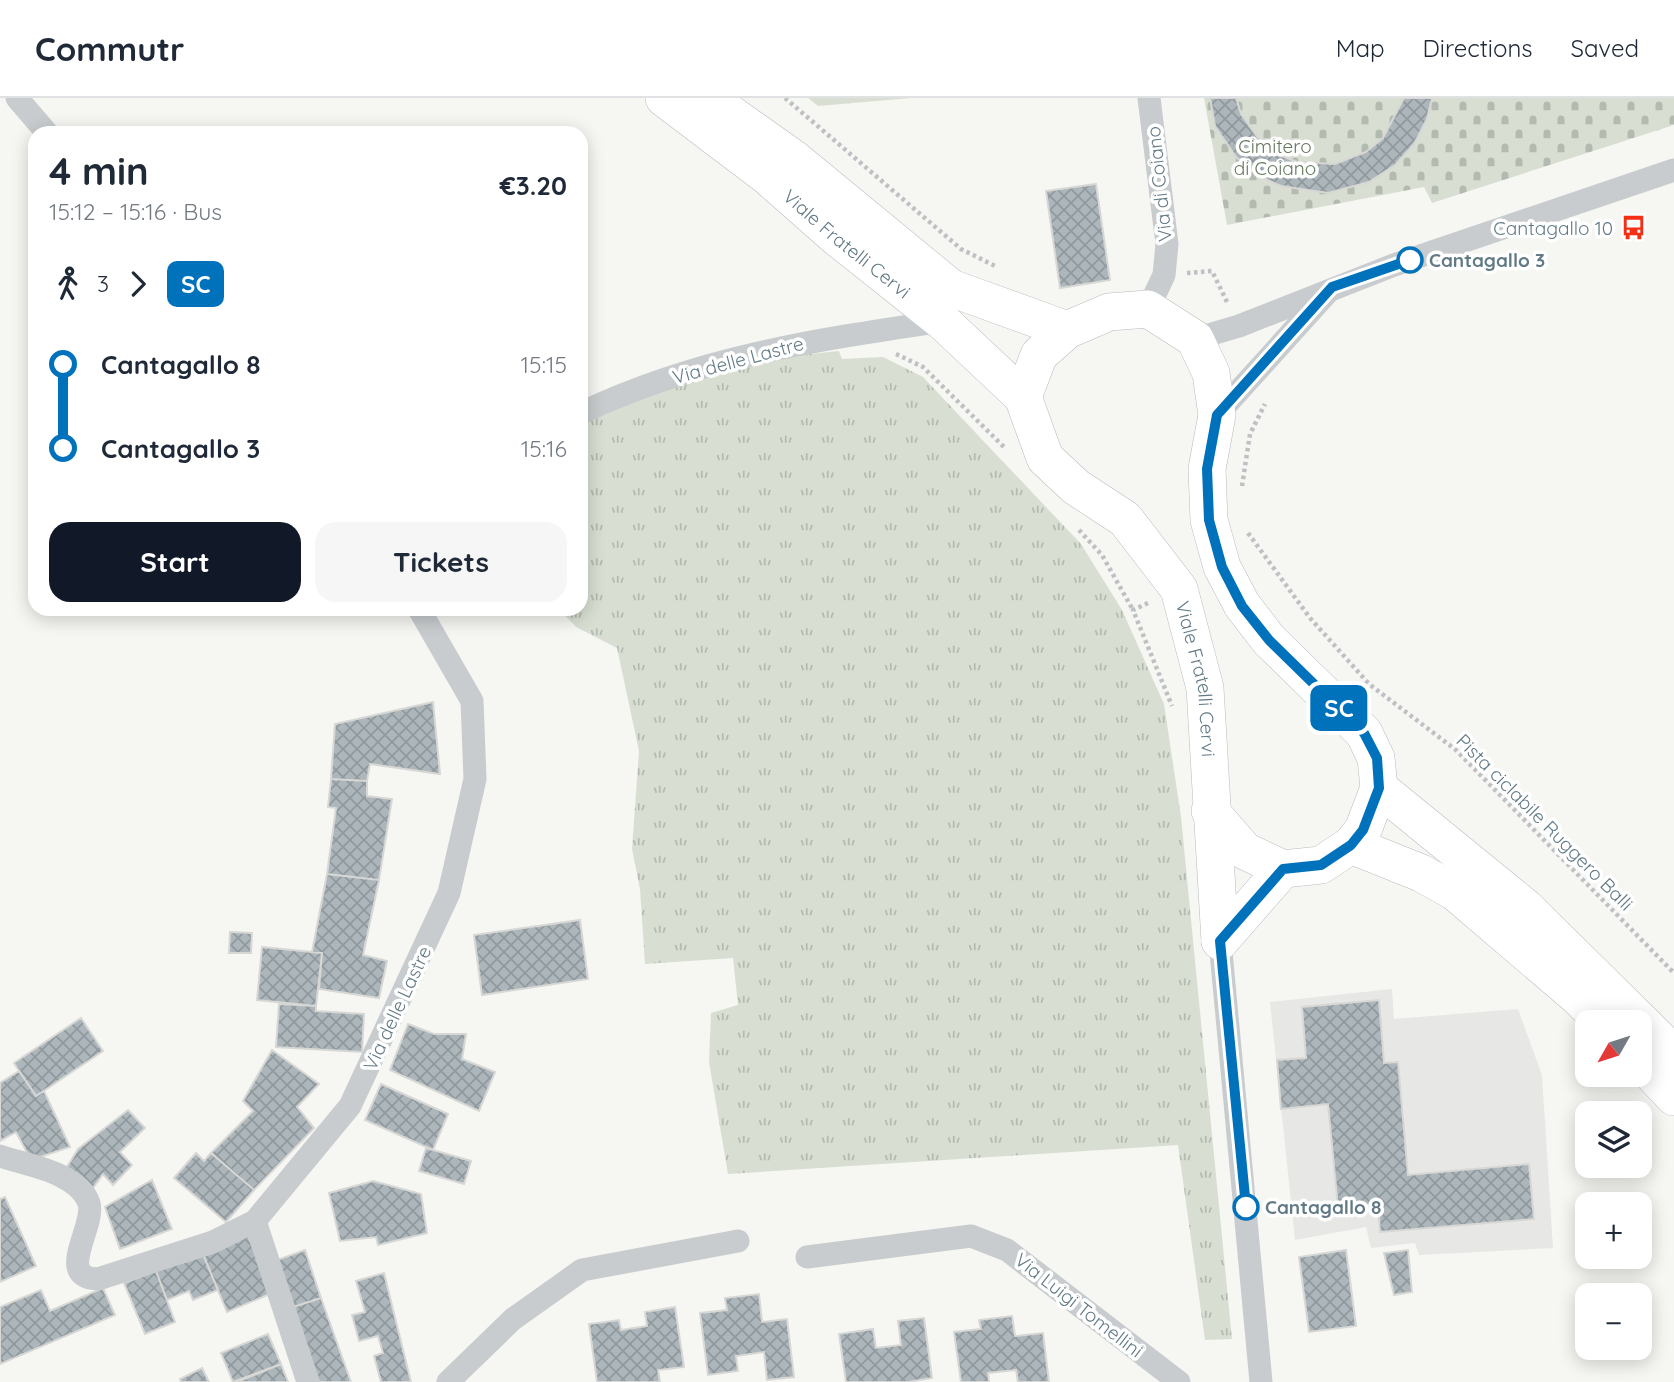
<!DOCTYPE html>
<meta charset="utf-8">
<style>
body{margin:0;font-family:Quicksand,sans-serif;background:#f6f6f7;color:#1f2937;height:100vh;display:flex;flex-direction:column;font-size:26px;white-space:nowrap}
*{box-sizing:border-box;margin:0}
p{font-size:23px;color:#747a83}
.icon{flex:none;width:38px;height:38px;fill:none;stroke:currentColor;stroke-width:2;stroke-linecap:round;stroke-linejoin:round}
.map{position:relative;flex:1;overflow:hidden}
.sheet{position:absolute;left:28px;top:28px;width:560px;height:490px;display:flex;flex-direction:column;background:#fff;border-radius:21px;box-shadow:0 4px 18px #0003}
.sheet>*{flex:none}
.badge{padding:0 14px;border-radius:10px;font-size:24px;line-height:46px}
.needle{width:46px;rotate:231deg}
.fabs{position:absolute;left:1575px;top:912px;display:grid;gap:14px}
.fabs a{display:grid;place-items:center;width:77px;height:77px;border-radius:14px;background:#fff;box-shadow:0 4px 18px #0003;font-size:35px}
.map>.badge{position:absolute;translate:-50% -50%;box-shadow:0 0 0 4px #fff}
.legs{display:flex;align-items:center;gap:10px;height:77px;padding:0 21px;font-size:23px}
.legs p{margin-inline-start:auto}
.overview{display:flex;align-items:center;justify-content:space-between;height:119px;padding:0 21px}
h1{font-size:38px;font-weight:700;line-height:52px}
.button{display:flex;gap:14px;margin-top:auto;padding:14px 21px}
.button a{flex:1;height:80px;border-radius:21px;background:#111827;color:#fff;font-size:28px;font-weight:700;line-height:80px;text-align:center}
.button a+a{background:#f6f6f7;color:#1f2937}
ul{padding:0 21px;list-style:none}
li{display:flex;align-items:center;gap:24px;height:84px;font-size:26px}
li i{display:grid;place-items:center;width:10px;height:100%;margin:0 9px;background:currentColor}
li i::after{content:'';width:18px;height:18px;margin:-9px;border:5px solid;border-radius:50%;background:#fff}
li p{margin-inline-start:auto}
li:first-child i{background:linear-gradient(#0000 50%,currentColor 0)}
li:last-child i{background:linear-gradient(currentColor 50%,#0000 0)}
header{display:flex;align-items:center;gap:42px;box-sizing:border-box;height:98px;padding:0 35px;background:#fff;border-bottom:2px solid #e0e1e3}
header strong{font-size:33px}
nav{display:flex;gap:38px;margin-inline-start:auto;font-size:24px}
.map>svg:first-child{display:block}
.built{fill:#e7e7e5}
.grass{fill:url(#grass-tufts)}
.cemetery{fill:url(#cemetery-stones)}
.building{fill:url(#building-cross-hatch);stroke:#d7d7d5;stroke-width:2}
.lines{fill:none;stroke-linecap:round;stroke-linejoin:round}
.primary-casing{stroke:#b8bdc0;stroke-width:38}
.path{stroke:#bec1c3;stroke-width:4.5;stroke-dasharray:3.5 3.5;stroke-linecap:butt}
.minor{stroke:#c8ccce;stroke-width:23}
.primary{stroke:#fff;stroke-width:37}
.line-1-casing{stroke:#fff;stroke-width:16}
.line-1{stroke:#0072bc;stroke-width:10}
.stop-1-dot{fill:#fff;stroke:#0072bc;stroke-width:3.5}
.labels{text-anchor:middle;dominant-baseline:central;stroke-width:7;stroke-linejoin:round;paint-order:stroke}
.park-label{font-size:19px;fill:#66785d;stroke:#fff}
.street-label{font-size:19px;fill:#627a86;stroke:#fff}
.poi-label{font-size:19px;fill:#627a86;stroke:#fff;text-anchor:end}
.stop-label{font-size:19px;font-weight:bold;fill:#627a86;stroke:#fff;text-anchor:start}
</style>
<header>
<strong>Commutr</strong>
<nav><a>Map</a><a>Directions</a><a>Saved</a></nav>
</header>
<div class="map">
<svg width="1674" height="1284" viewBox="0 0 1674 1284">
<defs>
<pattern id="grass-tufts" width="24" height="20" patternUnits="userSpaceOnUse" patternTransform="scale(1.75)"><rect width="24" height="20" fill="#d8dfd2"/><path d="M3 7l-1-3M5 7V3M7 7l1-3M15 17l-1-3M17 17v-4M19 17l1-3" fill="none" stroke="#b3bab0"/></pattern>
<pattern id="cemetery-stones" width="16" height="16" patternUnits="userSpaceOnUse" patternTransform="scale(1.75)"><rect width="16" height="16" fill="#d8dfd2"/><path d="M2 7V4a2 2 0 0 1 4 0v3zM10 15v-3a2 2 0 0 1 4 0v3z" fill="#b3bab0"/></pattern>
<pattern id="building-cross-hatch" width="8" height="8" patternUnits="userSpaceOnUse" patternTransform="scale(1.75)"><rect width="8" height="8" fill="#adb7bb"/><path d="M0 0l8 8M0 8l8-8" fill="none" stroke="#909a9e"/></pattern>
</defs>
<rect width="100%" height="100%" fill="#f6f6f2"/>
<path class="built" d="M1392 891 1394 921 1518 911 1542 977 1553 1150 1419 1157 1415 1145 1371 1150 1366 1129 1295 1142 1270 904Z"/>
<path class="grass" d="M808 0H911L818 8Z
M839 253 842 261 883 259 923 279 1081 446 1122 512 1164 606 1181 719 1232 1241 1205 1242 1178 1047 728 1076 709 964 711 915 738 907 733 860 645 866 640 791 632 751 639 653 617 550 576 529 559 511H581V327L659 293 771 260Z"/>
<path class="cemetery" d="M1204 0H1674V27L1432 105 1424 89 1227 127Z"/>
<path class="building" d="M1210 0H1236L1241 16 1258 40 1282 58 1297 64 1335 66 1366 54 1383 40 1404 0H1432L1427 21 1414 46 1395 67 1369 84 1328 95 1281 88 1263 80 1236 59 1215 28Z
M1096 86 1110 182 1060 190 1046 93Z
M433 604 440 676 370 666 367 683 331 681 335 626Z
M331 681 367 683V698L392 701 379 782 327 776 336 710 328 709Z
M327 776 379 782 363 857 387 863 379 900 319 891 322 855 312 854Z
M580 822 588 881 482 897 474 837Z
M230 834 252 835 251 855H229Z
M262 849 322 855 316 908 257 902Z
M1379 902 1384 965 1398 964 1408 1077 1529 1066 1534 1121 1380 1134 1378 1106 1338 1109 1328 1006 1281 1011 1277 962 1306 960 1302 909Z
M279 906 316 908V913L364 916 362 954 276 949Z
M81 920 103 953 36 998 14 965Z
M408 926 434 936H466L462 961 495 974 479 1013 390 972Z
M272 952 319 986 297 1009 314 1030 254 1092 211 1055 253 1013 243 1003Z
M19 973 36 998 44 993 70 1049 31 1062 16 1034 0 1043V985Z
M381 986 448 1016 433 1052 365 1022Z
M128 1012 145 1030 120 1054 132 1067 113 1087 103 1076 93 1090 67 1069 78 1051Z
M426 1050 471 1063 464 1086 419 1073Z
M196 1055 204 1063 211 1055 254 1092 226 1124 174 1080Z
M152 1082 172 1131 120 1151 105 1109Z
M373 1083 421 1096 427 1135 378 1147 376 1139 340 1143 329 1095Z
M5 1099 36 1168 0 1184V1101Z
M247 1135 272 1195 227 1214 202 1154Z
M305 1152 321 1200 293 1209 277 1162Z
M1346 1152 1356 1228 1309 1234 1299 1159Z
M1408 1152 1412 1194 1394 1197 1384 1155Z
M202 1154 218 1192 193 1202 189 1193 167 1202 156 1173Z
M156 1173 175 1224 145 1236 124 1185Z
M384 1175 411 1284H381L374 1258 383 1255 378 1238 359 1243 352 1217 365 1214 356 1183Z
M103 1190 115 1217 0 1266V1209L41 1192 50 1213Z
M759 1196 762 1224 787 1221 794 1279 767 1282 764 1254 736 1258 738 1273 708 1277 700 1215 727 1212 725 1200Z
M321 1200 351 1284H319L293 1209Z
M675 1209 684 1269 658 1272 660 1284H597L589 1226 619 1222 621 1232 647 1228 645 1214Z
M1012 1218 1015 1238 1043 1235 1049 1284H1018L1016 1272 988 1275 989 1284H961L954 1234 981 1231 979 1222Z
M924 1220 932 1280 908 1284H846L839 1236 873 1231 876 1250 901 1247 898 1223Z
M268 1236 281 1266 233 1284 221 1255Z
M281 1266 288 1284H237Z
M202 1270 209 1284H181L180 1281Z"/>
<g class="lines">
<defs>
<g id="primary">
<path id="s1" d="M664 0 767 78 835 138 942 223 1023 299 1045 360 1076 389 1125 421 1179 491 1205 590 1220 843"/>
<path d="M708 0 793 60 951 190 1067 232"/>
<path d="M1023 299 1039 257 1067 232 1109 214 1148 211 1195 241 1211 275 1217 317 1207 371 1209 422 1222 469 1242 507 1269 542 1364 635 1376 660 1379 690 1363 732 1351 747 1321 767 1283 771 1245 753 1210 713"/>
<path d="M1379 690 1525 809 1674 956"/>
<path d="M1351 747 1421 775 1455 794 1578 899 1603 924"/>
<path d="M1220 843 1283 771"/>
<path d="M1640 963 1674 999"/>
</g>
</defs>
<use href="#primary" class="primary-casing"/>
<path class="path" d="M785 0 961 151 997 169
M1187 175 1212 173 1228 206
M896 256 923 269 1005 350
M1242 388 1250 336 1265 306
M1079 432 1102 457 1133 512
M1248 435 1310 520 1369 586 1456 652 1674 875
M1148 505 1133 512 1172 608"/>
<path class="minor" d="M17 0 47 35
M1148 211 1164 177 1167 146 1149 0
M1195 241 1239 228 1394 167 1674 72
M581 315C699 259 815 242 942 223
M1217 317 1328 194
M1220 843 1261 1284
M0 1058C26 1067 78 1074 89 1105 96 1128 54 1180 98 1181L213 1144 255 1123
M807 1159 971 1138 1007 1152 1179 1284
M308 1284 255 1123 350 1008 449 795 475 681 472 603 419 511
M448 1284 513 1221 582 1172 738 1143"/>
<use href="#primary" class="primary"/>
</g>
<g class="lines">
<defs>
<path id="line-1" d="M1246 1109 1220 843 1283 771 1321 767 1351 747 1363 732 1379 690 1377 660 1364 635 1269 542 1242 508 1222 469 1209 422 1207 371 1217 317 1332 189 1410 162"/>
</defs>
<use href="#line-1" class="line-1-casing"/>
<use href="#line-1" class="line-1"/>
</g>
<defs>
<symbol id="bus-bare" viewBox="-9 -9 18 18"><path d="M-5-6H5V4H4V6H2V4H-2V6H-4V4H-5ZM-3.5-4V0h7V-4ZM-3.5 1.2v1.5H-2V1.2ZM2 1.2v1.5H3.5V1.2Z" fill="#f52f13" stroke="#fff" stroke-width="2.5" paint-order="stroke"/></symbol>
</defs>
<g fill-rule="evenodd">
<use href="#bus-bare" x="1616" y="112" width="35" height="35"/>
</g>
<g class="stop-1-dot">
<circle cx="1410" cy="162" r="12"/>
<circle cx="1246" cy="1109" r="12"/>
</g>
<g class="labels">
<g class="park-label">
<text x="1275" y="48">Cimitero<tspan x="1275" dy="22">di Coiano</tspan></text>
</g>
<g class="street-label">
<text transform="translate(1159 86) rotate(-96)">Via di Coiano</text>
<text stroke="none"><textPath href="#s1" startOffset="234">Viale Fratelli Cervi</textPath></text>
<text transform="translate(738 262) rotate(-15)">Via delle Lastre</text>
<text stroke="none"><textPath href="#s1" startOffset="814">Viale Fratelli Cervi</textPath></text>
<text transform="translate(1545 724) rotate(45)">Pista ciclabile Ruggero Balli</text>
<text transform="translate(397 910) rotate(-65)">Via delle Lastre</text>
<text transform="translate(1079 1207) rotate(38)">Via Luigi Tomellini</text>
</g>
<g class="poi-label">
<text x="1613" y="130">Cantagallo 10</text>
</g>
<g class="stop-label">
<text x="1429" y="162">Cantagallo 3</text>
<text x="1265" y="1109">Cantagallo 8</text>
</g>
</g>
</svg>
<div class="fabs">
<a><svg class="needle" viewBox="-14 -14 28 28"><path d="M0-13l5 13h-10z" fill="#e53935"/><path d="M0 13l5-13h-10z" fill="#747a83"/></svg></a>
<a><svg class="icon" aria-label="layers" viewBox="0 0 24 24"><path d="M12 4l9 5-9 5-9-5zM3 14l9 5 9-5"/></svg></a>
<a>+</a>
<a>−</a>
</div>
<b class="badge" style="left:1339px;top:610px;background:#0072bc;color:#fff">SC</b>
<section class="sheet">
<div class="overview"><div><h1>4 min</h1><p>15:12 – 15:16 · Bus</p></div><b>€3.20</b></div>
<div class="legs"><svg class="icon" aria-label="walk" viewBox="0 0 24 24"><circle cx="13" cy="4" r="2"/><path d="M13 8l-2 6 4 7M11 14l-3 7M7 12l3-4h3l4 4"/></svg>3<svg class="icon" aria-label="forward" viewBox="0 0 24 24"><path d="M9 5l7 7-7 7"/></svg><b class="badge" style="background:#0072bc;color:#fff">SC</b></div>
<ul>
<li><i style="color:#0072bc"></i><b>Cantagallo 8</b><p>15:15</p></li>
<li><i style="color:#0072bc"></i><b>Cantagallo 3</b><p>15:16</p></li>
</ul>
<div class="button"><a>Start</a><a>Tickets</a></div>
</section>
</div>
